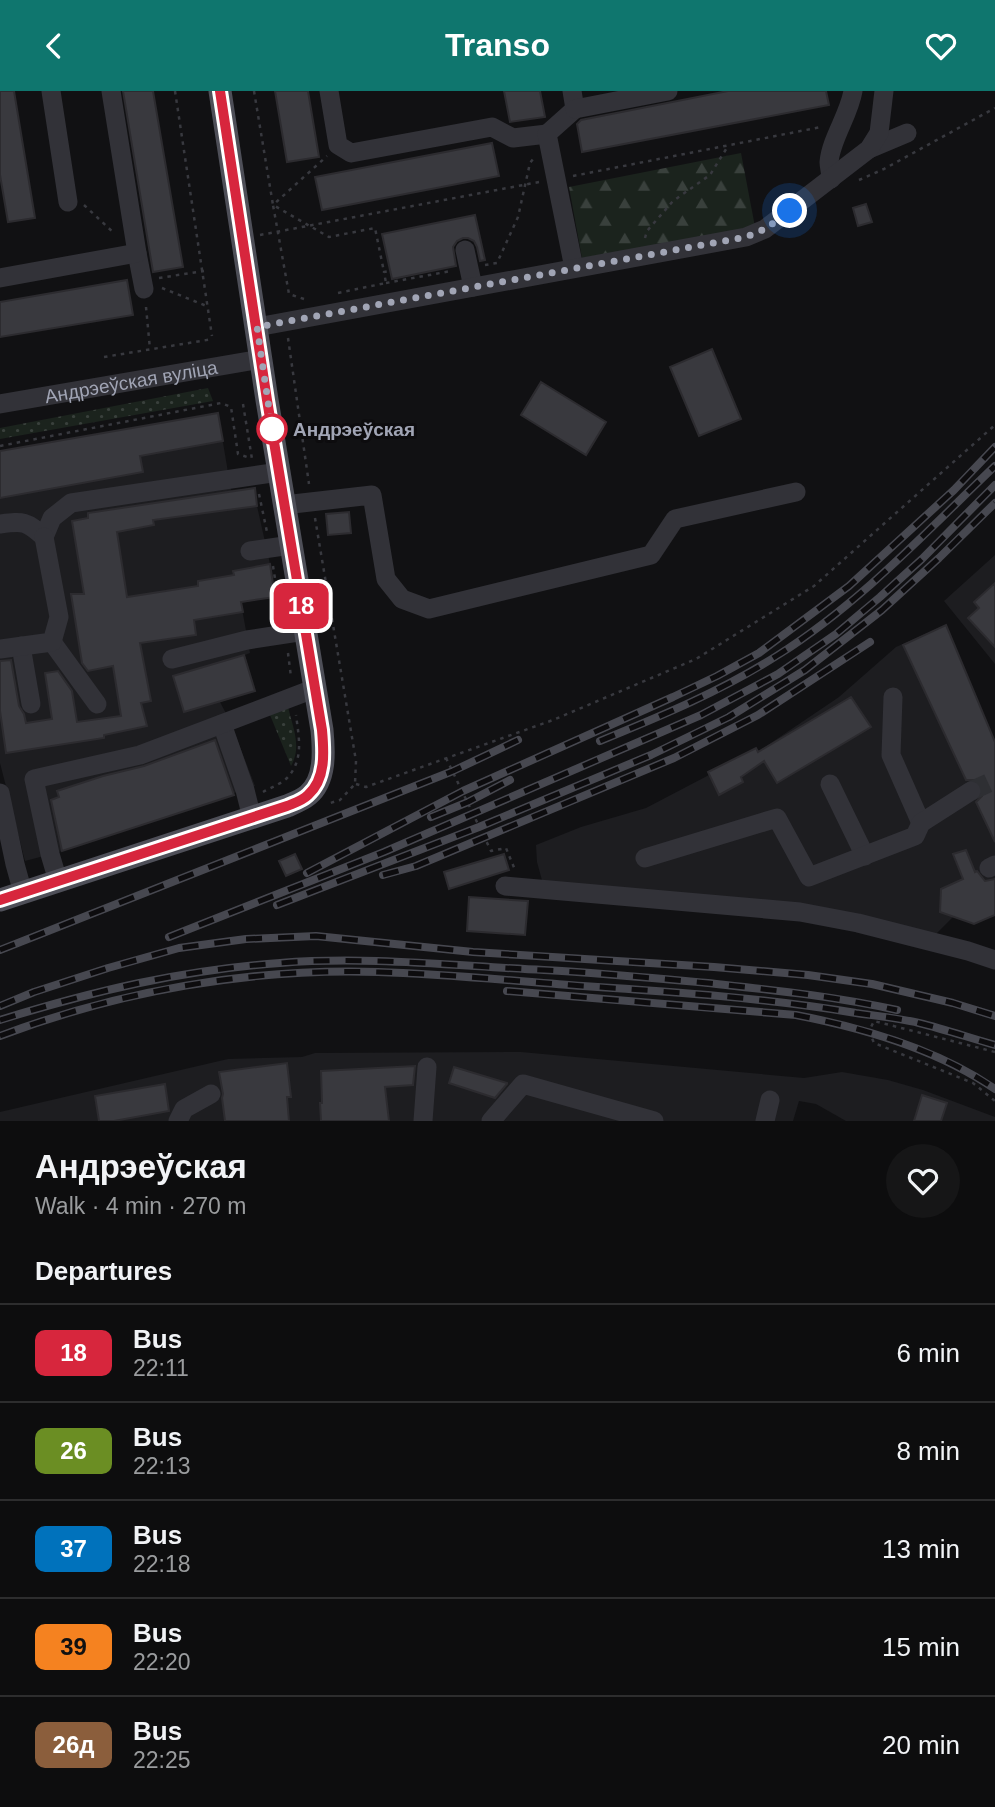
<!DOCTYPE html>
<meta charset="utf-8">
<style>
body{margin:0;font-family:Helvetica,sans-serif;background:#161617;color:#f1f3f6;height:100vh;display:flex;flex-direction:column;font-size:26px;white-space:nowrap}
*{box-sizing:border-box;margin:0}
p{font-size:23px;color:#9a9c9e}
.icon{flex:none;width:38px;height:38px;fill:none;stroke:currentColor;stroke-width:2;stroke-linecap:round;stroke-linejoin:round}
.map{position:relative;height:1030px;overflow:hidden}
.details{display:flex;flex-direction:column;background:#0d0d0e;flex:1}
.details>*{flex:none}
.badge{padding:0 14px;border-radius:10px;font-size:24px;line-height:46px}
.you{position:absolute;width:35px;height:35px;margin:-18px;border:5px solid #fff;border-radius:50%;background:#1a73e8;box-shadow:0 0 0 10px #1a73e833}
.map>.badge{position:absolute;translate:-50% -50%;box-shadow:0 0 0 4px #fff}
h2{padding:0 35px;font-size:26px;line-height:63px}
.round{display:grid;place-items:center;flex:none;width:74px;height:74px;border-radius:37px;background:#161617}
.overview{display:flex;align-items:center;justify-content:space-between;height:119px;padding:0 35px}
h1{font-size:33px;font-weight:600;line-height:52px}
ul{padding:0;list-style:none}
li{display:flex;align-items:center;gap:21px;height:98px;padding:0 35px;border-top:2px solid #2d2d2e}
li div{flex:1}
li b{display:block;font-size:26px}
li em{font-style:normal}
li .badge{min-width:77px;font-weight:700;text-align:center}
header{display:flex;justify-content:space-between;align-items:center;height:91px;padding:0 35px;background:#0f766e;color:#fff;font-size:32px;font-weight:600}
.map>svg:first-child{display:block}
.built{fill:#1d1d20}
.grass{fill:url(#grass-dots)}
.forest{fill:url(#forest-firs)}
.building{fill:#39393e;stroke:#2c2b2f;stroke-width:2}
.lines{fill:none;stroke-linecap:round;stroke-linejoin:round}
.minor-tunnel{stroke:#2e2f33;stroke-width:19;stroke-dasharray:19 10;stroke-linecap:butt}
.path{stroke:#38393f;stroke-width:2.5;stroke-dasharray:3.5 5;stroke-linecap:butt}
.minor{stroke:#323238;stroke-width:19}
.major{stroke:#4e4f58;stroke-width:23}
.rail-casing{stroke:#474850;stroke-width:8}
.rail{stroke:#0d0c0e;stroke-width:5;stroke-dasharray:16;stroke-linecap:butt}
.line-casing{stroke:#fff;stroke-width:16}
.line{stroke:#d7263d;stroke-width:10}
.walk{stroke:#a1a5b5;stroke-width:7;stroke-dasharray:0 12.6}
.stop-dot{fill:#fff;stroke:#d7263d;stroke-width:3.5}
.labels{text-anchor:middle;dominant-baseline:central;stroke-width:6;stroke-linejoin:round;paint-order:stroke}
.street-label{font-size:19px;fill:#a1a5b5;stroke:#0d0c0e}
.stop-label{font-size:19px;font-weight:bold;fill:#a1a5b5;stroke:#0d0c0e;text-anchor:start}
</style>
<header><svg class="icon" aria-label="back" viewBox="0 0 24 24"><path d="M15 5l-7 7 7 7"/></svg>Transo<svg class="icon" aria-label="heart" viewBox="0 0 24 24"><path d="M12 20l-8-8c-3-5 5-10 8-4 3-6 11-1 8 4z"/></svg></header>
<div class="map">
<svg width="995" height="1030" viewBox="0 0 995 1030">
<defs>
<pattern id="grass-dots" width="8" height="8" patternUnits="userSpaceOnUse" patternTransform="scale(1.75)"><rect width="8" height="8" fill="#1b231d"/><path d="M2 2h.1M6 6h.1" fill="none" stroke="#39403c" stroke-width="1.8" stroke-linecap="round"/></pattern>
<pattern id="forest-firs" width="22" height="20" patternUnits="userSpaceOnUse" patternTransform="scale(1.75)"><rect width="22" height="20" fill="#1b231d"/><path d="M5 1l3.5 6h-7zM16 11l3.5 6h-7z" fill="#39403c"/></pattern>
</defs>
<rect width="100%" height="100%" fill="#111113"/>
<path class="built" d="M218 322 231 399 255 397 257 415 270 473 275 506 241 512 250 562 245 564 255 600 220 611 230 630 255 695 59 761 25 770 0 672V360L135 336 136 342 155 333Z
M995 464V573L944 510Z
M946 534 995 651V824L980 830 964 812V830L953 826 935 844 543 793 537 771 536 754 581 736 646 717 709 684 708 681 756 657 759 660 839 606 896 556Z
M521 961 804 987 842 981 888 989 923 999 995 1026V1030H846L816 1013 799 1010 793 1030H0V1021L228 968 302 966 315 962Z"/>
<path class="grass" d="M208 297 213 310 0 348V337Z
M288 616C293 637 302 656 291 675L270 624Z"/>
<path class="forest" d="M741 62 755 136 582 167 569 96Z"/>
<path class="building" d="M0 0H14L35 127 8 131 0 84Z
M123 0H153L183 176 153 181Z
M275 0H308L319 66 287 71Z
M504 0H540L545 26 510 31Z
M728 0H826L829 14 582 61 577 33 581 29Z
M492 52 499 85 322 119 315 86Z
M866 113 872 131 858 135 853 117Z
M475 124 485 169 480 170 477 156 474 150 468 147H463L457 150 453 156 456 175 392 188 382 143Z
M127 189 133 224 0 246V211Z
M712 258 741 328 699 345 670 276Z
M541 291 606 331 586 364 521 324Z
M218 322 223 350 140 365 143 381 0 407V360Z
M255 397 257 415 153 429 154 434 117 441 127 506 198 495V490L234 484 233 480 270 473 275 506 241 511 243 521 194 529 196 544 140 552 151 610 141 612 147 635 104 644V647L6 662 0 620V570L11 569 19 615 24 623 26 632 52 628 45 582 58 580 72 600 77 631 121 625 113 575 88 580 82 572 71 503H84L72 430 88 427V422Z
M349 421 351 442 328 444 326 423Z
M995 492V556L968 527 979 517 974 511Z
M946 534 995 651V751L976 711 982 705 983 700 982 694 976 689H966L903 554Z
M244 564 255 600 184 621 173 585Z
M851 606 871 636 777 692 764 670 741 686 743 691 719 704 708 681 756 657 758 661Z
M215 649 234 704 62 760 51 709 59 706 57 700 103 685 144 675Z
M966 759 975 781 977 780 985 790 995 788V824L974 833 940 821 941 798 963 788 953 763Z
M295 763 302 778 286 785 279 770Z
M504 763 509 779 449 798 444 781Z
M469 806 528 810 525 844 467 840Z
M287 972 291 1006H287L289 1030H225L222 1007 223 1003 219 981Z
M415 975 413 994 385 996 389 1030H321L320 1012H322L321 980Z
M454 976 507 992V993L495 1007 449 992Z
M165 993 169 1020 114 1030H99L95 1005Z
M922 1004 947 1012 941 1030H914Z"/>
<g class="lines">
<path class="minor-tunnel" d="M971 700 995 689"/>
<path class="path" d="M175 0 212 245
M254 0 273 114 329 146 375 137 384 181
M573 85 821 36
M859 89 884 78 995 17
M84 114 115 143
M260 144 539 91
M645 147 647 140 673 110 710 84 728 55
M485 174 497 172 518 126 530 72 533 68
M159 187 204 180
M386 192 451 180
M162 197 209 216
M338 202 386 192 384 181 390 180
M304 208 289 203 273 114 327 65
M146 216 150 258
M288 247 309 393
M104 266 213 248
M243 313 252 368
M0 355 221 312 231 316 238 363 250 367
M259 403 267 441
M315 427 356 670 355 693 340 709 327 713
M273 475 277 500
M288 562 291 586
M446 667 491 760 506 757 515 779
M356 693 366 696 553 629 696 568 814 495 995 334
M263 701C270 697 281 693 287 687 304 669 299 647 296 624
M995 961 874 930 869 940 874 952 973 992 995 1010"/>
<g class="minor">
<path d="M51 0 68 111"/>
<path d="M329 0 338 54 351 62 492 36 513 47 547 43"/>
<path d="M572 0 575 18 547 43 574 177"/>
<path d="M575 18 668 0"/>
<path d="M869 58 907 42"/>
<path d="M831 88C831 82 829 76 829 71 831 48 849 24 853 0"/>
<path d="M465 159 473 196"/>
<path d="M137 162 144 198"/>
<path d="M0 187 137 162 111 0"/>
<path d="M257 236 746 146 765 138 869 58 879 42 884 0"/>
<path id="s1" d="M0 313 261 268"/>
<path d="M284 414 372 404 386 488 402 508 429 518 651 464 675 428 796 401"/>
<path d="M0 433C24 430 26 430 44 446L52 427 71 412 279 381"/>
<path d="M250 460 291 454"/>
<path d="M52 551 97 613"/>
<path d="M21 555 31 613"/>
<path d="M0 558 52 551 59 526 44 446"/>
<path d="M172 568 247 549 305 540"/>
<path d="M893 606 891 664 921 732"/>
<path d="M222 633 245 699 252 727"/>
<path d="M830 693 865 765"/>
<path d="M0 702 15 773 23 802"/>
<path d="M645 767 777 727 809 786 915 745 921 732 971 700"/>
<path d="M989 777 995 774"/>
<path d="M58 790 50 763 34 688 140 664 316 597"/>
<path d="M505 795 800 821 858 832 968 860 995 869"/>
<path d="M178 1030 184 1018 211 1003"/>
<path d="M423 1030 427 976"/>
<path d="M491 1030 523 993 654 1030"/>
<path d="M765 1030 770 1009"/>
</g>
<path class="major" d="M0 809 287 715C294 712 302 709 308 704 326 689 324 660 322 639L267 309 220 0"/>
<defs>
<path id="rail" d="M600 650C661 625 722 600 778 564 859 513 926 441 995 375
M431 726 468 711 510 689
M307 782 463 700 673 606 717 585 759 562 849 495 954 399 995 356
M383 784 416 775 674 667 758 624 870 551
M277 814 479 736 651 664 729 626 805 579 882 519 939 467 995 412
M169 846 384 761 701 624 778 583 836 543 880 506 922 468 995 394
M0 859 453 680 518 649
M507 900 796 924C864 937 937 958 995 998
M0 915 34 901 108 877 179 857 246 848 316 845 473 861 714 876 808 884 872 893 953 912 995 925
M0 929C93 900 182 879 280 872 368 865 456 875 544 879 599 882 653 887 708 892 772 899 833 905 897 919
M0 945C119 900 250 877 378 881 446 883 515 890 583 895 675 901 766 907 856 922 877 925 898 927 919 932 944 938 970 947 995 954"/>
</defs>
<use href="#rail" class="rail-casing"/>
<use href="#rail" class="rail"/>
</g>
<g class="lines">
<defs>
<path id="line" d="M0 809 287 715C294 712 302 710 308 704 326 688 324 661 322 639L267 309 220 0"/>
</defs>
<use href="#line" class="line-casing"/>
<use href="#line" class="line"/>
<path class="walk" d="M272 338 257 236 746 146 765 138 790 120"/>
</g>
<circle class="stop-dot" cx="272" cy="338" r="14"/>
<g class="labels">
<g class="street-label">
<text stroke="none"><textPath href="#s1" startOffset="133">Андрэеўская вуліца</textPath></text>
</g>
<g class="stop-label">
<text x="293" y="338">Андрэеўская</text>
</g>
</g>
</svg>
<div class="you" style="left:790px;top:120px"></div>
<b class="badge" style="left:301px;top:515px;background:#d7263d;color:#fff">18</b>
</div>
<section class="details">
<div class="overview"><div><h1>Андрэеўская</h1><p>Walk · 4 min · 270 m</p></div><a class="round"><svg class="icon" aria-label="heart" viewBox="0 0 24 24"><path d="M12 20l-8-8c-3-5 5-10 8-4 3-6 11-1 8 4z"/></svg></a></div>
<h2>Departures</h2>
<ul>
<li><span class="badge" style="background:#d7263d;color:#fff">18</span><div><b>Bus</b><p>22:11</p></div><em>6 min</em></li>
<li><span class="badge" style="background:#6b8e23;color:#fff">26</span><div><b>Bus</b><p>22:13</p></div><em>8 min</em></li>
<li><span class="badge" style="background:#0072bc;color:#fff">37</span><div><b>Bus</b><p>22:18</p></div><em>13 min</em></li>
<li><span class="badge" style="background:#f58220;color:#111">39</span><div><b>Bus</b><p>22:20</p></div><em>15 min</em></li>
<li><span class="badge" style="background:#8b5e3c;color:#fff">26д</span><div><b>Bus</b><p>22:25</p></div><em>20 min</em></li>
</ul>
</section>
